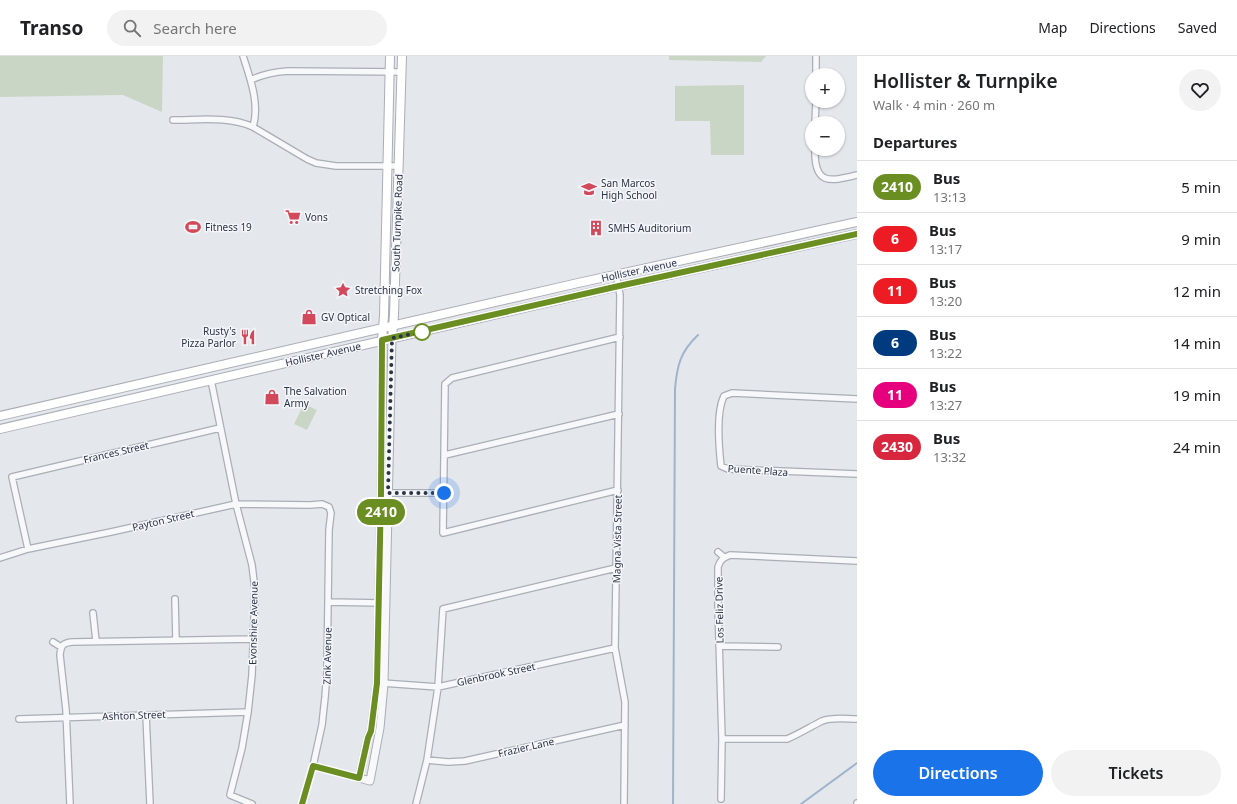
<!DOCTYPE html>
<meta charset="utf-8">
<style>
body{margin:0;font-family:"Noto Sans",sans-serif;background:#f2f2f2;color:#202124;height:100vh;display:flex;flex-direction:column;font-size:15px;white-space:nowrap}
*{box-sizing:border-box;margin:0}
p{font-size:13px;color:#757577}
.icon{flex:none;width:22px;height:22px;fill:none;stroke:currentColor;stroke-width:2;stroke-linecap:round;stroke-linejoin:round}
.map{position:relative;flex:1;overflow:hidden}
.details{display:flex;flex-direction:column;background:#fff;width:380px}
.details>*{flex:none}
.badge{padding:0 8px;border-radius:13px;font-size:14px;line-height:26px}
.buttons{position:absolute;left:805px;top:12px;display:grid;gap:8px}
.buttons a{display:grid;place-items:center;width:40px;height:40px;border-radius:50%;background:#fff;box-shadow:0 1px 3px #0004;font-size:20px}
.you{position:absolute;width:20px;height:20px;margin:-10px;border:3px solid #fff;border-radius:50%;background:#1a73e8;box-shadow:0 0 0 6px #1a73e833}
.map>.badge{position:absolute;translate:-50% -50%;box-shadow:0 0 0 2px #fff}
h2{padding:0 16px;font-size:15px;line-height:36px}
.round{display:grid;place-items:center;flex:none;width:42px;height:42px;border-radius:21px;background:#f2f2f2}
.overview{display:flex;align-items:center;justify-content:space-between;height:68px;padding:0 16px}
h1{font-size:19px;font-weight:600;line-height:30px}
.action{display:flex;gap:8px;margin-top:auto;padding:8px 16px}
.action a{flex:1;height:46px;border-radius:24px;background:#1a73e8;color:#fff;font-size:16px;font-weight:600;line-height:46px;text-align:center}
.action a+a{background:#f2f2f2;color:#202124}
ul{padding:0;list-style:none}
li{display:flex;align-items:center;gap:12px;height:52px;padding:0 16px;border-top:1px solid #e0e0e0}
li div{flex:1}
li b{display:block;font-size:15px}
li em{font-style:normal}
li .badge{min-width:44px;font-weight:700;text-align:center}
header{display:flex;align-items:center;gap:24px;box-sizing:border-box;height:56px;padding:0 20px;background:#fff;border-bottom:1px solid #e0e0e0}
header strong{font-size:19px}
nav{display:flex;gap:22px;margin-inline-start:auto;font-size:14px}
.search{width:280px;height:36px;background:#f2f2f2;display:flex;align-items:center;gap:10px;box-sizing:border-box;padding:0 14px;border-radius:22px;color:#757577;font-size:15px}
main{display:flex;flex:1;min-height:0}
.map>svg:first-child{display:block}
.green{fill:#c9d6c5}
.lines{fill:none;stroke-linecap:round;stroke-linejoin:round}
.stream{stroke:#9fb4cc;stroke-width:2}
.minor-casing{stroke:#a9aeb7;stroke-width:8}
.tertiary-casing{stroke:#a9aeb7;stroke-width:9}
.secondary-casing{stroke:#a9aeb7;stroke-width:10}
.minor{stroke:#f7f8fa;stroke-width:5.5}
.tertiary{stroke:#f7f8fa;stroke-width:7}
.secondary{stroke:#fff;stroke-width:8}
.line-casing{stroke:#fff;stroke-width:9}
.line{stroke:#6b8e23;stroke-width:6}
.walk{stroke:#2b3445;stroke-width:4;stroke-dasharray:0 7.2}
.stop-dot{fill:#fff;stroke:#6b8e23;stroke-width:2}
.labels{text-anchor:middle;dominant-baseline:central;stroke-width:3;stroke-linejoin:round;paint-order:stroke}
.poi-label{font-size:10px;fill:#2b3445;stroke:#f4f6f9;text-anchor:start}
.street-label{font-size:10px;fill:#2b3445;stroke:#f4f6f9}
</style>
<header>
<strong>Transo</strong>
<div class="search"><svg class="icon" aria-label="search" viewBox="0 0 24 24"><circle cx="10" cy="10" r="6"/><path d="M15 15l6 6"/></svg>Search here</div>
<nav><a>Map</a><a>Directions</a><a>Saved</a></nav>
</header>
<main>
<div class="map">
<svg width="857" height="748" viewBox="0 0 857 748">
<rect width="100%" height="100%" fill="#e4e7ec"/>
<path class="green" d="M0 0H163L162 56 123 39 0 41Z
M669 0H766L761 6 669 4Z
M744 29V99H711L710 65H675V30Z
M304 348 317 354 307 374 294 368Z"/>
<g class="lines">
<path class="stream" d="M673 748 675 333C677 310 680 296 698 279
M801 748 857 707"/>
<defs>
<path id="minor" d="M243 0C250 22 260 48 253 71
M816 19V0
M251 24C263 18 275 16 288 15L402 16
M173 64C199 64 229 60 253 71L307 103 316 107 336 110H399
M815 67 816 45
M815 93C814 129 829 126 857 119
M616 218 620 239 615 592 625 646 624 748
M211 324 236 448 252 509 255 534 252 619 248 656 242 692 230 739 252 748
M857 343 732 337 724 340C716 356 719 392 721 410L728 413 857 418
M445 399 619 358
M618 434 443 477 445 328 452 322 620 281
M386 437H444
M28 493 12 421 220 372
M718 496 724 501
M0 502 28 493 111 476 236 448 310 449 322 448 329 451 331 457 329 474 327 616 325 641 322 669 313 710 302 748
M175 543 176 584
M328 546 382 547
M93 557 96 585
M53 586 61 591
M719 590 778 591
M382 627 438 631 615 592
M146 659 150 748
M19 663 248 656
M722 683H787C799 678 810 671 822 665 832 661 846 663 857 663
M427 704 448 706 465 705 625 669
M313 710 359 722
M721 743 722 683 718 551V511C720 504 723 502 730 499L857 505
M70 748 66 654 60 599C61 589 63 587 72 586L254 583
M416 748 427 704 438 631 443 553 616 512
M857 748V747"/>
<path id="tertiary" d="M382 284 381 437 377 627 371 675 368 682 359 722 370 725 380 672 384 628 392 282"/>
<path id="secondary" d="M392 282 394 259 402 0
M382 284 384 260 390 0
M0 360 578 227 857 166
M0 373 619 230 857 178"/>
</defs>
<use href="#minor" class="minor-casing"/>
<use href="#tertiary" class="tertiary-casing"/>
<use href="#secondary" class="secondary-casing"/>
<use href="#minor" class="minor"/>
<use href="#tertiary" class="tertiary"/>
<use href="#secondary" class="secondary"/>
</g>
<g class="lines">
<defs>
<path id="line" d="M302 748 313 710 359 722 368 682 371 675 377 627 381 437 382 284 619 230 857 178"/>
</defs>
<use href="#line" class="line-casing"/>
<use href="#line" class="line"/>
<path class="walk" d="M422 276 392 282 388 437H444"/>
</g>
<defs>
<symbol id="school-bare" viewBox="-9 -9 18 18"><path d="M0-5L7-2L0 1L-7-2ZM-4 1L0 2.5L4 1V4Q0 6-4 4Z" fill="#d1495b" stroke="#f4f6f9" stroke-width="2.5" paint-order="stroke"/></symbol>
<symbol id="supermarket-bare" viewBox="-9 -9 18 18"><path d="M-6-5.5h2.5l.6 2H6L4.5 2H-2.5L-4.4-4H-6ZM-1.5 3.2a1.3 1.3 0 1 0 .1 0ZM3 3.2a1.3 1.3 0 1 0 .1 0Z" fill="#d1495b" stroke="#f4f6f9" stroke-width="2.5" paint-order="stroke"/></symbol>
<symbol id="stadium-bare" viewBox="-9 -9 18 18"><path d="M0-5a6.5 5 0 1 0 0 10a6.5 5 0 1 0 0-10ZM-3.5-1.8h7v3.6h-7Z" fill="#d1495b" stroke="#f4f6f9" stroke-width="2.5" paint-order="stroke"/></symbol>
<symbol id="building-bare" viewBox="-9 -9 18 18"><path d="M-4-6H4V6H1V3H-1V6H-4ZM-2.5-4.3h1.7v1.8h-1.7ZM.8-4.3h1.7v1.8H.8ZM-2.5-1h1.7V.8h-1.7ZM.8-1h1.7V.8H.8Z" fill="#d1495b" stroke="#f4f6f9" stroke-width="2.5" paint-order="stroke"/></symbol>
<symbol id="sight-bare" viewBox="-9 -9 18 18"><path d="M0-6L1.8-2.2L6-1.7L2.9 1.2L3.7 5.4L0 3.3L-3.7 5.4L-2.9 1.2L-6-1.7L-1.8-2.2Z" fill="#d1495b" stroke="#f4f6f9" stroke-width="2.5" paint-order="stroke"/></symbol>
<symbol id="shop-bare" viewBox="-9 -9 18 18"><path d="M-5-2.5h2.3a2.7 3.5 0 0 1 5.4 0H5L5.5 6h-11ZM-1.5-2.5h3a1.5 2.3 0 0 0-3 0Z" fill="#d1495b" stroke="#f4f6f9" stroke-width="2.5" paint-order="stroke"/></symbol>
<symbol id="restaurant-bare" viewBox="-9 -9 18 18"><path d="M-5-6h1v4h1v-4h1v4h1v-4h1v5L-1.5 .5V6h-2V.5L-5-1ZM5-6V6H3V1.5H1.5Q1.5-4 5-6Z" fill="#d1495b" stroke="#f4f6f9" stroke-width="2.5" paint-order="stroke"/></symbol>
</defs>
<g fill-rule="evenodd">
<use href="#school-bare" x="578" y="122" width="22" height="22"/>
<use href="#supermarket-bare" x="282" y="150" width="22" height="22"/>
<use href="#stadium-bare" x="182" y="160" width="22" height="22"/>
<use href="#building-bare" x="585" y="161" width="22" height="22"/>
<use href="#sight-bare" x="332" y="223" width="22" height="22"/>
<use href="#shop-bare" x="298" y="250" width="22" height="22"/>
<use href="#restaurant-bare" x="237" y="270" width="22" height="22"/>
<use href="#shop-bare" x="261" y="330" width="22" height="22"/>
</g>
<circle class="stop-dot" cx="422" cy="276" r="8"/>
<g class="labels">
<g class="poi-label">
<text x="601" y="127">San Marcos<tspan x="601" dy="12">High School</tspan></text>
<text x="305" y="161">Vons</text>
<text x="205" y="171">Fitness 19</text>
<text x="608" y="172">SMHS Auditorium</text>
<text x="355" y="234">Stretching Fox</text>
<text x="321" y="261">GV Optical</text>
<text x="236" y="275" text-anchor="end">Rusty's<tspan x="236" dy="12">Pizza Parlor</tspan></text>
<text x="284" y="335">The Salvation<tspan x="284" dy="12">Army</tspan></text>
</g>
<g class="street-label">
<text transform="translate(397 167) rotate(-88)">South Turnpike Road</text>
<text transform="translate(639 214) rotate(-12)">Hollister Avenue</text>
<text transform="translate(323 298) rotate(-13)">Hollister Avenue</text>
<text transform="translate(116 396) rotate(-13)">Frances Street</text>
<text transform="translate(758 414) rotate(4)">Puente Plaza</text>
<text transform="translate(163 464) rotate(-13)">Payton Street</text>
<text transform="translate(617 483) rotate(-89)">Magna Vista Street</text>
<text transform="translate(719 554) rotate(-91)">Los Feliz Drive</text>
<text transform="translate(253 567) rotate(-89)">Evonshire Avenue</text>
<text transform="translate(327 600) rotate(-89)">Zink Avenue</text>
<text transform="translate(496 618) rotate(-12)">Glenbrook Street</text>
<text transform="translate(134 659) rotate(-2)">Ashton Street</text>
<text transform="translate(526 691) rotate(-13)">Frazier Lane</text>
</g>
</g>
</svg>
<div class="buttons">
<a>+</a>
<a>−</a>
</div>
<div class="you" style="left:444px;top:437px"></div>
<b class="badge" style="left:381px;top:456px;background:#6b8e23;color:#fff">2410</b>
</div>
<section class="details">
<div class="overview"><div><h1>Hollister &amp; Turnpike</h1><p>Walk · 4 min · 260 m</p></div><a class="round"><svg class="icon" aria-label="heart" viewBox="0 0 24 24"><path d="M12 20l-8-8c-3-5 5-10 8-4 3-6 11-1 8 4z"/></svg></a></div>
<h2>Departures</h2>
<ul>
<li><span class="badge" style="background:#6b8e23;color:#fff">2410</span><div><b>Bus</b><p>13:13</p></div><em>5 min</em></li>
<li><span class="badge" style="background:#ed1c24;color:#fff">6</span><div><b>Bus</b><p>13:17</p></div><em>9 min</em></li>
<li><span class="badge" style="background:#ed1c24;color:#fff">11</span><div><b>Bus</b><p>13:20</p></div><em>12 min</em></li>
<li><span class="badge" style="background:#003b80;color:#fff">6</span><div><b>Bus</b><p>13:22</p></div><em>14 min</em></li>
<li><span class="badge" style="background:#e6007e;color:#fff">11</span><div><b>Bus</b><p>13:27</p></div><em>19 min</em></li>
<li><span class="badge" style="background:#d7263d;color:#fff">2430</span><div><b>Bus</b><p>13:32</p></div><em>24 min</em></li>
</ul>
<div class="action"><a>Directions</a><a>Tickets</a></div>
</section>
</main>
